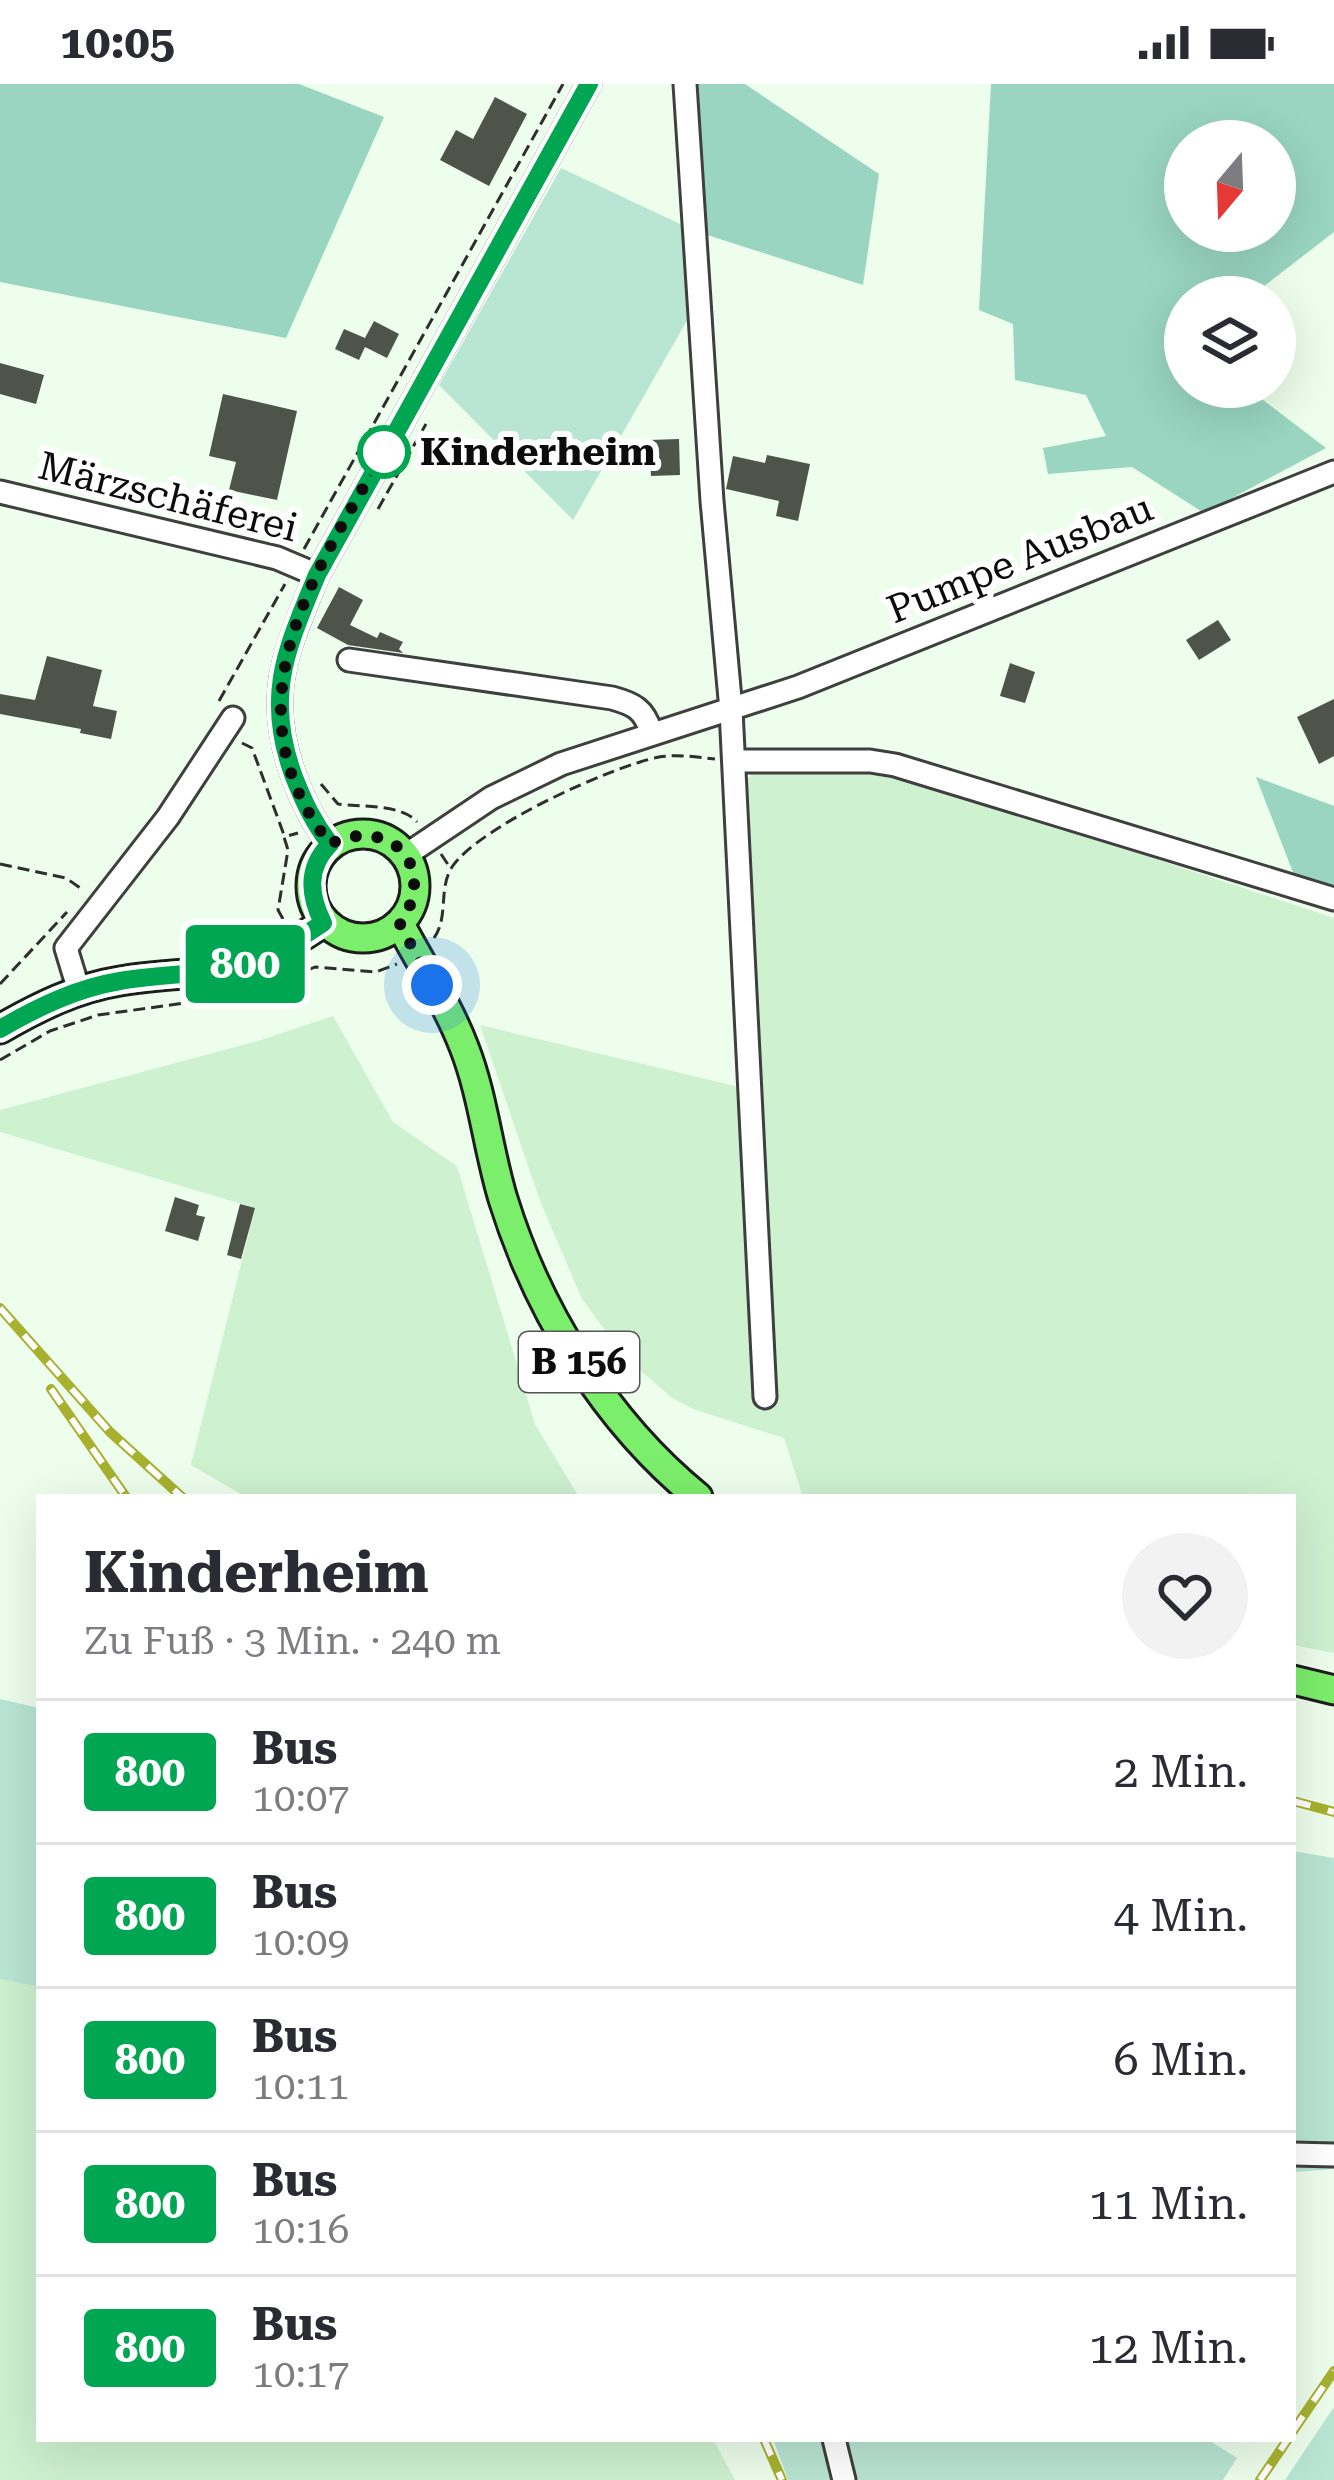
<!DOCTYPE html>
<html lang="de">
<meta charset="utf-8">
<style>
body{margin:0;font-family:"Roboto Serif",serif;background:#f2f2f3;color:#2b2b33;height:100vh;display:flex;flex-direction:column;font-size:45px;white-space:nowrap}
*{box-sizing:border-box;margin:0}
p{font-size:39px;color:#7c7c81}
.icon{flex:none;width:66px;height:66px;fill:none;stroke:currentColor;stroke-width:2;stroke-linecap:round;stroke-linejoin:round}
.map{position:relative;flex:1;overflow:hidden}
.sheet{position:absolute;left:36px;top:1410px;width:1260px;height:948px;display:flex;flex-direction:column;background:#fff;border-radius:0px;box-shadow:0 12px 48px #0002}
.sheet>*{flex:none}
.badge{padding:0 24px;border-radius:9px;font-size:42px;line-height:78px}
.needle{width:78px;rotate:199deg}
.controls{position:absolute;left:1164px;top:36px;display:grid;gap:24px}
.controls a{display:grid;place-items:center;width:132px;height:132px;border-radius:50%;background:#fff;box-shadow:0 12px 48px #0002;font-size:60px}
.you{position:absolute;width:60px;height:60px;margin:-30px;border:9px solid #fff;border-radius:50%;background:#1a73e8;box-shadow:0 0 0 18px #1a73e833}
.map>.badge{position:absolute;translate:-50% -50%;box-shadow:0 0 0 6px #fff}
.round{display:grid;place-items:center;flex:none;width:126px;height:126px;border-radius:63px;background:#f2f2f3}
.summary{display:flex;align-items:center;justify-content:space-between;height:204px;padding:0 48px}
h1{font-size:57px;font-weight:700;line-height:90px}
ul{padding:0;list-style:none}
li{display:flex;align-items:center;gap:36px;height:144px;padding:0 48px;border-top:3px solid #e1e1e2}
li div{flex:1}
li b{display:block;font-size:45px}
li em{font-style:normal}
li .badge{min-width:132px;font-weight:700;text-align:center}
.status{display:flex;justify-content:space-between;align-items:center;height:84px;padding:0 60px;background:#fff;direction:ltr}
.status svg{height:33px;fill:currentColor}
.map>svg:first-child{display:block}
.farmland{fill:#cef1d0}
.green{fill:#b9e5d4}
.forest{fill:#99d5c1;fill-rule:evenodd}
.building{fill:#4e5449}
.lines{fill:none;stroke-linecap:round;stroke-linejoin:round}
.minor-casing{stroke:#3f3f3f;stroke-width:27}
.major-casing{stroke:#1d1d1d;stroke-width:33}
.path{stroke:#2e2e2e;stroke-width:3;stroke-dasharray:12 6;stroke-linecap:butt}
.minor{stroke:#fff;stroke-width:21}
.major{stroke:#7bee6b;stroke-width:27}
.rail-casing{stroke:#a7b12e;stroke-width:10}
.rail{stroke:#fff;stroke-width:6;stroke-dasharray:18;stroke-linecap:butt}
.line-casing{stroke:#fff;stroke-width:27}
.line{stroke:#00a651;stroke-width:18}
.walk{stroke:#0c0c0c;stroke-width:12;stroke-dasharray:0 21.6}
.stop-dot{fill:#fff;stroke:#00a651;stroke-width:6}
.labels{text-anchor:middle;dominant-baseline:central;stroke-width:12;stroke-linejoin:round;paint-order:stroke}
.shield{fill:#fff;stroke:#555;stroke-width:3}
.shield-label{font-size:36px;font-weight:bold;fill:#0c0c0c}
.stop-label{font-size:39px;font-weight:bold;fill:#0c0c0c;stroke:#fff;text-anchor:start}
.street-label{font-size:39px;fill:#0c0c0c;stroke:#fff}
</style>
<div class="status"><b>10:05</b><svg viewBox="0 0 49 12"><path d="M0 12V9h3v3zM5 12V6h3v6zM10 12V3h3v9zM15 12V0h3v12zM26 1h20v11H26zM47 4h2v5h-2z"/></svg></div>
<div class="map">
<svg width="1334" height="2396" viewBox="0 0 1334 2396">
<rect width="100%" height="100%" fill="#edfeec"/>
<path class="farmland" d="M857 685 898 690 1334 834V1569L1293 1561V1413H803L784 1354 693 1325 672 1314 624 1272 582 1215 540 1117 480 941 756 1007 744 700 752 690Z
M333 932 393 1038 457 1082 535 1340 579 1413H246L191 1381 255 1124 0 1048V1026L258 957Z
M0 1895 39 1903V2355H713L735 2396H0Z"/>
<path class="green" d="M561 84 695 147 689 233 573 436 439 301Z
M0 1615 39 1624V1903L0 1895Z
M1293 1767 1334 1774V2085L1293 2088Z
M1334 2323V2396H1285Z
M773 2355H1207L1237 2374 1223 2396H788Z"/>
<path class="forest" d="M0 0H299L384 33 286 254 0 198Z
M685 0H745L879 90 863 201 695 147Z
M991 0H1334V148L1250 213H1185V303H1246L1326 364 1204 429 1132 383 1048 390 1043 364 1106 352 1086 311 1015 296 1013 240 979 226ZM1185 57H1275V147H1185Z
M1256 693 1334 722V806L1296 796Z"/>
<path class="building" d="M495 13 527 30 489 102 440 76 456 46 473 55Z
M374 237 399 250 387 274 365 263 359 276 335 265 344 245 365 254Z
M0 279 44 291 36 320 0 310Z
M223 310 297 327 277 416 229 406 236 378 209 372Z
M679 355 680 391 651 392 649 356Z
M767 371 810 380 798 437 776 432 779 417 726 405 733 372 765 379Z
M339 503 363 516 350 541 377 554 380 548 403 558 399 565 403 569 348 561 317 544Z
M1218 536 1231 556 1199 576 1186 556Z
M47 572 102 586 93 622 117 627 111 655 80 649 81 645 0 630V610L35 616Z
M1010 579 1035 588 1025 619 1000 612Z
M1334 615V672L1319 680 1297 633Z
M175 1113 199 1121 196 1131 205 1133 198 1157 165 1147Z
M240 1120 255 1124 241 1175 227 1171Z"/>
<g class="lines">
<defs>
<path id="minor" d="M685 0 712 417 731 626 765 1313
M0 408 277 474 317 491
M349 576 612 614C634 620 644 625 651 648
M734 677H870L895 681 1334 815
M330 760C313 738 304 718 294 693 264 611 286 567 317 491L589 0
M406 771 491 714 561 680 798 603 1334 388
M79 907 66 864 168 733 233 634
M1293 2070 1334 2071
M834 2355 844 2396"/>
<path id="major" d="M311 802a52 52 0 1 1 104 0a52 52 0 1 1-104 0Z
M400 840C421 880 448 921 464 963 483 1011 488 1066 503 1115 538 1228 606 1338 698 1413
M0 945C38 923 76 904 120 897 164 889 207 892 249 879 275 871 300 854 323 839
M1293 1596 1334 1606"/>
</defs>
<use href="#minor" class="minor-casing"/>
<use href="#major" class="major-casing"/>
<path class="path" d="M378 425 426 340
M304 465 563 0
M219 617 285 500
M242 659 252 664 284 751
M321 700 338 720C361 723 402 720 417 738
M441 770 451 785
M0 780 66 794 83 806
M283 835 278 826 288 766 284 753 298 749
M434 854C449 833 438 805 452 783 480 742 610 683 659 673 678 670 695 673 715 675
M0 900 67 828
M0 976 50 947 98 931 257 909 315 883 376 888 397 880"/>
<use href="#minor" class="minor"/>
<use href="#major" class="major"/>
<defs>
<path id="rail" d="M0 1224 110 1348 182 1413
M51 1305 126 1413
M1293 1717 1334 1728
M1293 2347 1334 2287
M764 2355 782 2396
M1260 2396 1288 2355"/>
</defs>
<use href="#rail" class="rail-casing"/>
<use href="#rail" class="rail"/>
</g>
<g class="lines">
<defs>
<path id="line" d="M0 945C38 923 77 904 120 897 164 889 207 892 250 879 276 871 300 854 323 839 309 811 306 784 330 760 313 738 304 718 294 693 264 612 286 566 317 491L589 0"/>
</defs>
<use href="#line" class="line-casing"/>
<use href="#line" class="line"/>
<path class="walk" d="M384 368C314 490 223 623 330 760 391 731 439 783 400 840L432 901"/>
</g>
<circle class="stop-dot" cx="384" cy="368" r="24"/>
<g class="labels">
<rect class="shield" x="519" y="1248" width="120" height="60" rx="9"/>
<g class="shield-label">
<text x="579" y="1278">B 156</text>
</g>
<g class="stop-label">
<text x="420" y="368">Kinderheim</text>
</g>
<g class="street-label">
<text transform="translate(168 413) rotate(14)">Märzschäferei</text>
<text transform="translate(1020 475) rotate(-22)">Pumpe Ausbau</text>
</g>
</g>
</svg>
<div class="controls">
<a><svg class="needle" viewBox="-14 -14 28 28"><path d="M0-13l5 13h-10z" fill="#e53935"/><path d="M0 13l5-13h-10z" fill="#7c7c81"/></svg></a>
<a><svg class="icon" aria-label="layers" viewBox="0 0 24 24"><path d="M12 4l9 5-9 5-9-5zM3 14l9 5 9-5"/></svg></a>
</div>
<div class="you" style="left:432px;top:901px"></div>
<b class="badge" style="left:245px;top:880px;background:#00a651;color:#fff">800</b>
<section class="sheet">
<div class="summary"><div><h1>Kinderheim</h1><p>Zu Fuß · 3 Min. · 240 m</p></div><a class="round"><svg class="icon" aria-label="heart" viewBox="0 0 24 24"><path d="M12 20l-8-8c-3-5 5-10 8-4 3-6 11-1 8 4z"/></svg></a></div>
<ul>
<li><span class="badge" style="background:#00a651;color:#fff">800</span><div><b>Bus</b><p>10:07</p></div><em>2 Min.</em></li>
<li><span class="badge" style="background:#00a651;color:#fff">800</span><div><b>Bus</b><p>10:09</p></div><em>4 Min.</em></li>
<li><span class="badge" style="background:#00a651;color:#fff">800</span><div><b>Bus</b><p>10:11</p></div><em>6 Min.</em></li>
<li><span class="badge" style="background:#00a651;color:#fff">800</span><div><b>Bus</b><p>10:16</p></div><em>11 Min.</em></li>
<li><span class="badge" style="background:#00a651;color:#fff">800</span><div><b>Bus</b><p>10:17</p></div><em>12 Min.</em></li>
</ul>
</section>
</div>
